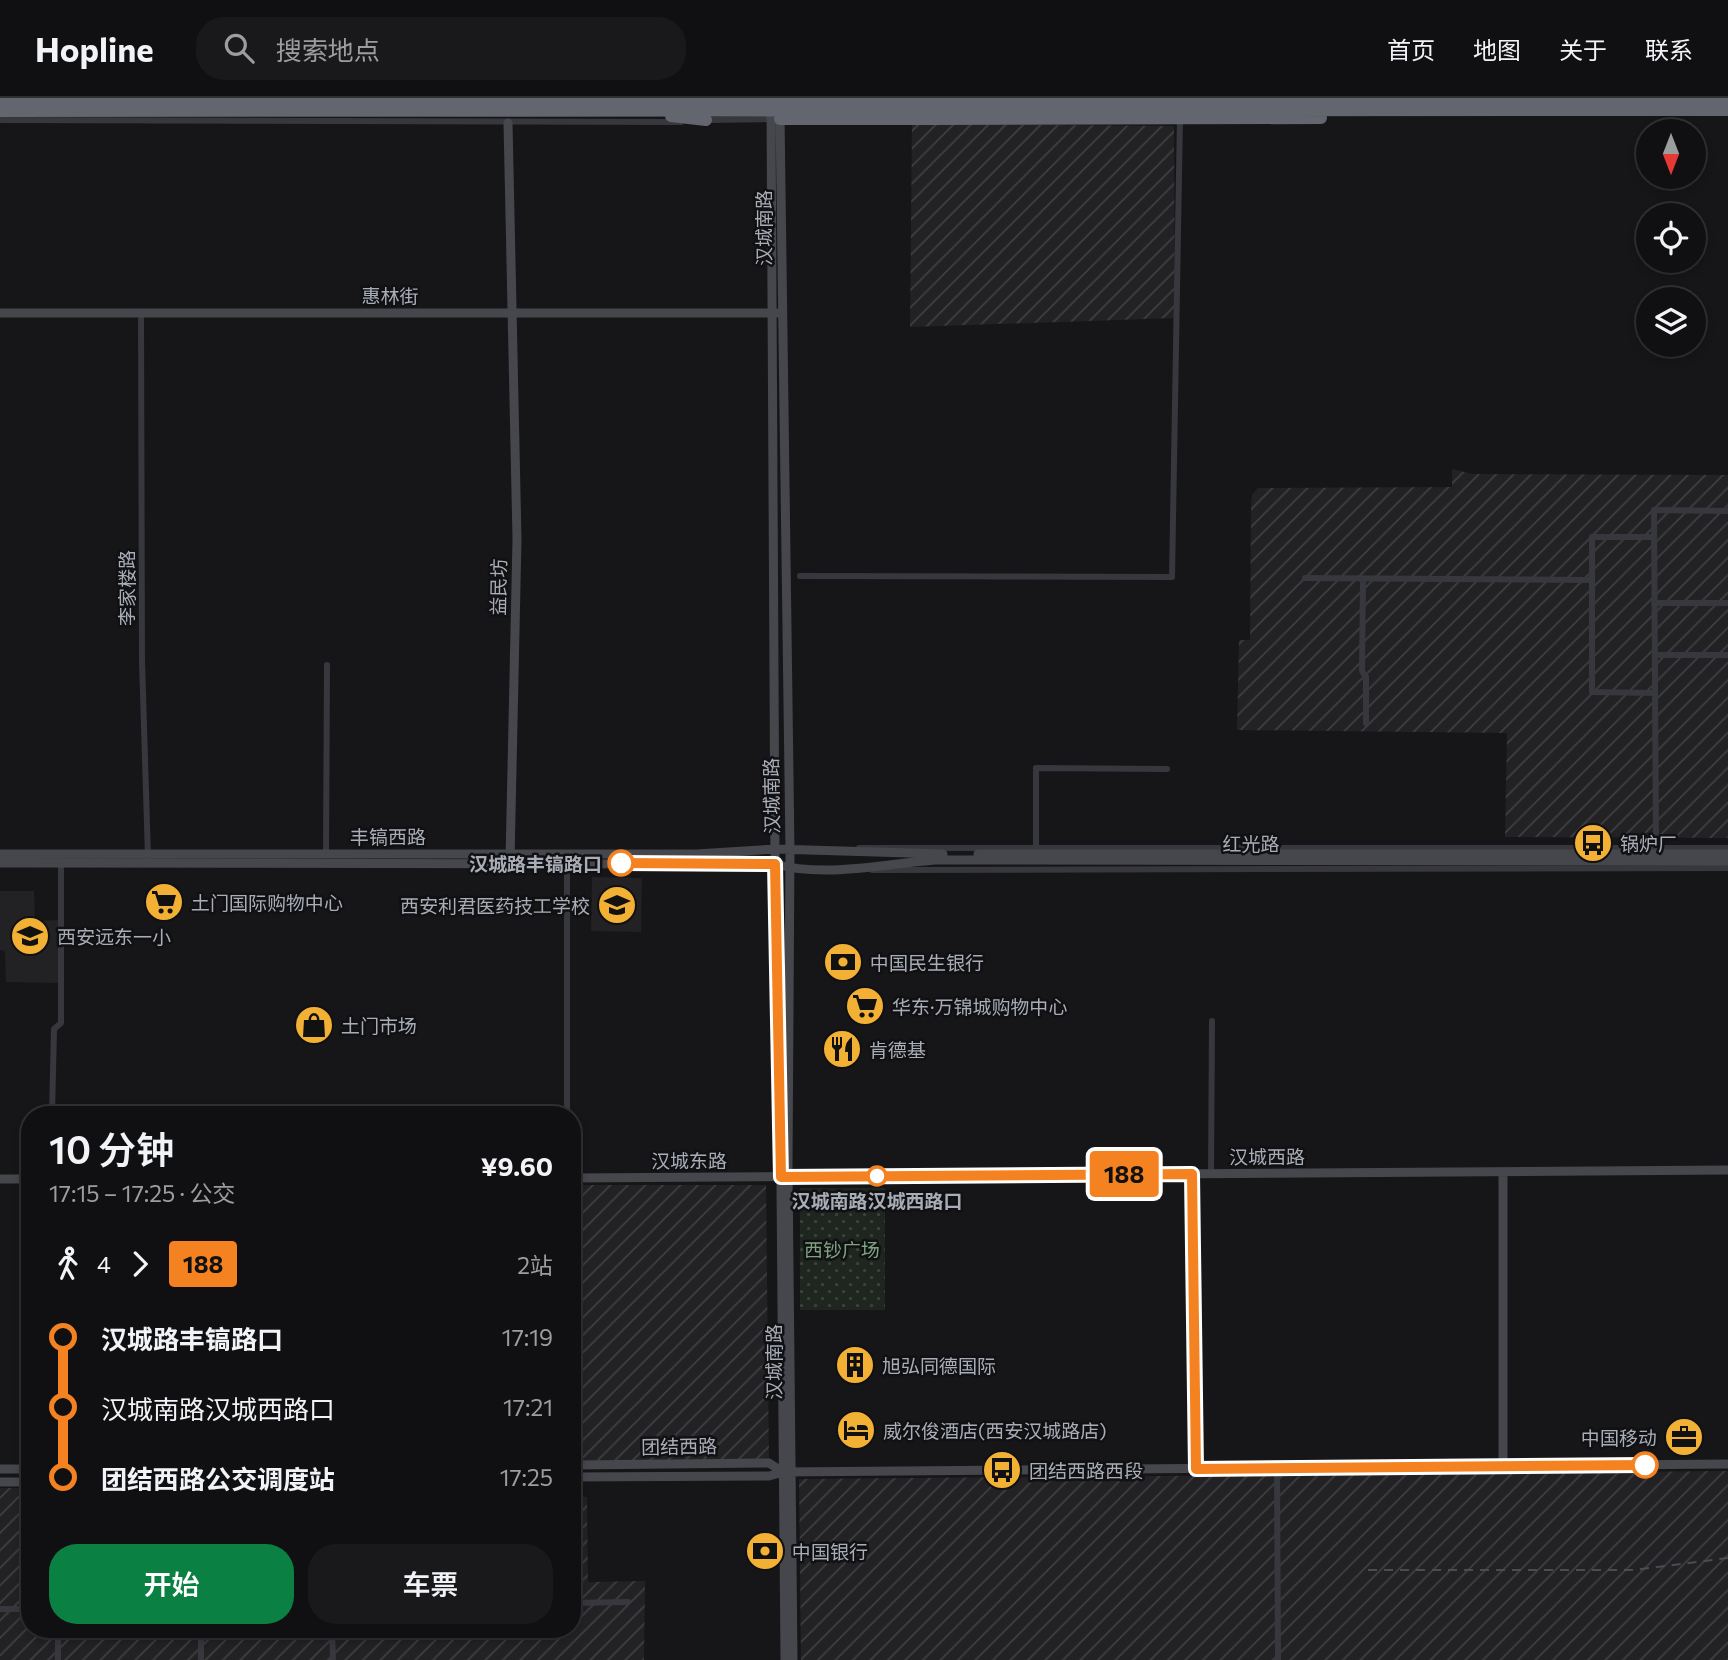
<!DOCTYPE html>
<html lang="zh">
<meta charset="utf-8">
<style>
body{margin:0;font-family:Commissioner,"Noto Sans SC",sans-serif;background:#19191b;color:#f1f3f6;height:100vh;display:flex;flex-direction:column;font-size:26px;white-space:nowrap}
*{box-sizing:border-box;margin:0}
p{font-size:23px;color:#9c9d9f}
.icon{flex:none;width:38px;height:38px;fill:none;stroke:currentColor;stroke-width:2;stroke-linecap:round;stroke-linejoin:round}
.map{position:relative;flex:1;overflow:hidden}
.drawer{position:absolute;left:21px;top:1008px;width:560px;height:532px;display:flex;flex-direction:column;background:#101012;border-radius:28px;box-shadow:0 4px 10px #0003,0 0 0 2px #303032}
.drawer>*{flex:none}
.badge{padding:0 14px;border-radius:5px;font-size:24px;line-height:46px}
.needle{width:46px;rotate:180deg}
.buttons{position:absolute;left:1636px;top:21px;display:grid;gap:14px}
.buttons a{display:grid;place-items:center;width:70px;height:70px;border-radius:50%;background:#101012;box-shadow:0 4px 10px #0003,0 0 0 2px #303032;font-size:35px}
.map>.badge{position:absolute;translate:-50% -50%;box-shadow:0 0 0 4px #fff}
.legs{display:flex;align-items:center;gap:10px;height:77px;padding:0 28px;font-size:23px}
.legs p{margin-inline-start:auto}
.headline{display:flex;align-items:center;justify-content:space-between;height:119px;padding:0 28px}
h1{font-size:38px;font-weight:600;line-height:52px}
.button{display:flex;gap:14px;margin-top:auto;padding:14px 28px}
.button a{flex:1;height:80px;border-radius:28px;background:#0b8043;color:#fff;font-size:28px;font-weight:600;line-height:80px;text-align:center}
.button a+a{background:#19191b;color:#f1f3f6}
ul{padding:0 28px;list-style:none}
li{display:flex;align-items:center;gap:24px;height:70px;font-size:26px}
li i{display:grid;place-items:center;width:10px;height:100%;margin:0 9px;background:currentColor}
li i::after{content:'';width:18px;height:18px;margin:-9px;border:5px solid;border-radius:50%;background:#101012}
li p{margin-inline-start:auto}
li:first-child i{background:linear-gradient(#0000 50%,currentColor 0)}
li:last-child i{background:linear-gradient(currentColor 50%,#0000 0)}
header{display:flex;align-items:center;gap:42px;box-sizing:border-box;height:98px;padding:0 35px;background:#101012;border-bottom:2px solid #303032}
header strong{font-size:33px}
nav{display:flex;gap:38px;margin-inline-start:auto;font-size:24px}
.search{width:490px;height:63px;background:#19191b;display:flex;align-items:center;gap:18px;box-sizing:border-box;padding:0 24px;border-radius:28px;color:#9c9d9f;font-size:26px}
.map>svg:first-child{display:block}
.built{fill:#222225}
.industrial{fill:url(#industrial-furrows)}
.green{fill:url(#green-dots)}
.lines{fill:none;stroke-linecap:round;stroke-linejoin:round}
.street{stroke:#37383d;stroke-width:6}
.secondary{stroke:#45474d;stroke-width:9}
.highway{stroke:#63666e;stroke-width:12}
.rail{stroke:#4a4c52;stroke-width:2;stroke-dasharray:9 7;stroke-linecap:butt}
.highway-bridge{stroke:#63666e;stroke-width:12}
.line-1-casing{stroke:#fff;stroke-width:16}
.line-1{stroke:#f58220;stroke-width:10}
.stop-1-dot{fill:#fff;stroke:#f58220;stroke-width:3.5}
.labels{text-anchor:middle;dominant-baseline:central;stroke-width:5;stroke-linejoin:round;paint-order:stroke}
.street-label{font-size:19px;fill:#a8adb8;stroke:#111113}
.poi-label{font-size:19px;fill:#a8adb8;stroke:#111113;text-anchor:start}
.stop-label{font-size:19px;font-weight:bold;fill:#a8adb8;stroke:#111113;text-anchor:end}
.park-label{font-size:19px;fill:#7fa381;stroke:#111113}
</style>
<header>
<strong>Hopline</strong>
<div class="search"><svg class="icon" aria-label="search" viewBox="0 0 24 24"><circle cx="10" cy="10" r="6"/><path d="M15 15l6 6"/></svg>搜索地点</div>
<nav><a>首页</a><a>地图</a><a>关于</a><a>联系</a></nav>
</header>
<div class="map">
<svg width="1728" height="1562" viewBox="0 0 1728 1562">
<defs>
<pattern id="industrial-furrows" width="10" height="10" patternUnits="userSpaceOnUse" patternTransform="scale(1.75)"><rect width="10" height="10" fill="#222225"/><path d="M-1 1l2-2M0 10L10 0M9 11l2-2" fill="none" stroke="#3f3f43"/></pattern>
<pattern id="green-dots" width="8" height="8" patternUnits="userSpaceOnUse" patternTransform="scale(1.75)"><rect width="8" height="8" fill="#1e261f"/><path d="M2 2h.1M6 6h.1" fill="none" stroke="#3c433d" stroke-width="1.8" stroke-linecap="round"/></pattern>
</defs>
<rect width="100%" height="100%" fill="#161618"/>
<path class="built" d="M592 779 642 780 641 834 591 833Z
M0 793H34L35 823 59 822V885L6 884 5 853 0 852Z"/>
<path class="industrial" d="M912 26 1174 28 1175 220 910 229Z
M1452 371 1473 376 1728 377V740L1505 739 1507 635 1237 632 1239 542H1250L1251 409 1252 397 1258 390 1452 389Z
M572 1087H766L769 1361 572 1363Z
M1728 1373V1562H801L799 1381Z
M0 1390H30V1531H572V1398L587 1399 588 1484 645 1483 644 1562H0Z"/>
<path class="green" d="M800 1090H885V1212H800Z"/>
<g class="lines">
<path class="street" d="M0 22 681 24
M705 22 775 21
M141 215 142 563 148 759
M1654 439H1592V594L1655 595
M800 478 1172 479 1180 19
M1305 480 1592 482
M1363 481 1362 573 1366 579V625
M1654 505H1728
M1655 557H1728
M859 750H1728
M1656 751 1654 412 1728 413
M1036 754V670L1167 671
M326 756 327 567
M567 764V1017
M872 772 1728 770
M52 1017 54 931 61 925V764
M1211 1076 1212 923
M1277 1370 1278 1562
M572 1505 628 1504
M0 1511H30
M58 1531V1562
M201 1531V1562
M332 1531 333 1562"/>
<path class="secondary" d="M771 9 775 766 779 851 785 1562
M780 17 790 752 788 1070 793 1562
M508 25 517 441 510 762
M0 215H779
M0 756H696L775 751 943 756
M978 756H1728
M0 765 775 766C825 780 884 766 935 762L1728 763
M1192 1076 1196 1371
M572 1080 1728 1072
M0 1081H30
M572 1367 769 1365 783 1374
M1503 1368V1074
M0 1371H30
M572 1379 769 1378 783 1374 1728 1366
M0 1384H30"/>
<path class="highway" d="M671 18 706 22
M780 21H926"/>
<path class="rail" d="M1368 1472H1634L1728 1460"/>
<path class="highway-bridge" d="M0 1 1728 2
M0 13 1728 12
M926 21 1321 20"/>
</g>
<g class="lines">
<defs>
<path id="line-1" d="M621 765 775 766 781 1079 1192 1076 1196 1371 1645 1367"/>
</defs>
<use href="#line-1" class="line-1-casing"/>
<use href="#line-1" class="line-1"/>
</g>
<defs>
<symbol id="bus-disc" viewBox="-11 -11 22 22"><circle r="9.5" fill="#f2b134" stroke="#111113"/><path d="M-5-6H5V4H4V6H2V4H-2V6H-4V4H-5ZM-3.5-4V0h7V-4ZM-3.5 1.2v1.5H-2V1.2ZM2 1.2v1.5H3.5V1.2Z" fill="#111"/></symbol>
<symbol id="supermarket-disc" viewBox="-11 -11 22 22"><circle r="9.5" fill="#f2b134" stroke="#111113"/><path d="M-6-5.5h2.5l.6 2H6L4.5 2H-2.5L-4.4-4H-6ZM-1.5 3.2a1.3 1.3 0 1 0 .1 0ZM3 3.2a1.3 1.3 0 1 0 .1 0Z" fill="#111"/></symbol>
<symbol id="school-disc" viewBox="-11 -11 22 22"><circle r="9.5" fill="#f2b134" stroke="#111113"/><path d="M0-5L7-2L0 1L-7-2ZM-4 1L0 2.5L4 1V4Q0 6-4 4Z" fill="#111"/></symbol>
<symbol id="bank-disc" viewBox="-11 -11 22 22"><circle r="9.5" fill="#f2b134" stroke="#111113"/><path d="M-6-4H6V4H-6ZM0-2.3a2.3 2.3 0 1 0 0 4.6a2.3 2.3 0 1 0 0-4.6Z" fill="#111"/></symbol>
<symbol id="shop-disc" viewBox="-11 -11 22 22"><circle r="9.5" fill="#f2b134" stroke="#111113"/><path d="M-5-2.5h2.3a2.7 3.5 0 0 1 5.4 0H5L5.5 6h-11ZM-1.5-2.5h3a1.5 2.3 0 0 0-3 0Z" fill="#111"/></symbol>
<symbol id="restaurant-disc" viewBox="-11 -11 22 22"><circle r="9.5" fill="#f2b134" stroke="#111113"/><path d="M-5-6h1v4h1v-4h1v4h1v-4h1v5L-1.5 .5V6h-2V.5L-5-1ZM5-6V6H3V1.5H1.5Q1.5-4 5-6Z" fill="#111"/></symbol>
<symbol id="building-disc" viewBox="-11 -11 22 22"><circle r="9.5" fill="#f2b134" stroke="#111113"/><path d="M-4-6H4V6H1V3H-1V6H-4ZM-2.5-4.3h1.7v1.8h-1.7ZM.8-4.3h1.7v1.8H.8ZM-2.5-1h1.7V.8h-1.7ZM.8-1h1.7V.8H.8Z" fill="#111"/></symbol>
<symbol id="hotel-disc" viewBox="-11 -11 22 22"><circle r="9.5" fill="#f2b134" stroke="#111113"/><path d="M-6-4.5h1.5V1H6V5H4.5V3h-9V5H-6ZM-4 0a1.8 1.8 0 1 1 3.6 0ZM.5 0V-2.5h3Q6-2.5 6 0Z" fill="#111"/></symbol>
<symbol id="office-disc" viewBox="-11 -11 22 22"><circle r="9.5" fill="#f2b134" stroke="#111113"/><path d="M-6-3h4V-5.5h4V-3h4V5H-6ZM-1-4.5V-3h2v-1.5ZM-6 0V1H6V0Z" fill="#111"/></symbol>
</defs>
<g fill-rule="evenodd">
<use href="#bus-disc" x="1571" y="723" width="44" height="44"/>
<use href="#supermarket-disc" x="142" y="782" width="44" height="44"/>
<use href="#school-disc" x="595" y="785" width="44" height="44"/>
<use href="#school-disc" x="8" y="816" width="44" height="44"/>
<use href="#bank-disc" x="821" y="842" width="44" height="44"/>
<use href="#supermarket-disc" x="843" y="886" width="44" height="44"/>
<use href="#shop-disc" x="292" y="905" width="44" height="44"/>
<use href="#restaurant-disc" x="820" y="929" width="44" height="44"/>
<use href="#building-disc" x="833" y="1245" width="44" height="44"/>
<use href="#hotel-disc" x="834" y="1310" width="44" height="44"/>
<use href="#office-disc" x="1662" y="1317" width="44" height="44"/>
<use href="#bus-disc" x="980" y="1350" width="44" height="44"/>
<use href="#bank-disc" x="743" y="1431" width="44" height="44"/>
</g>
<g class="stop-1-dot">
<circle cx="621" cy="765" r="12"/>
<circle cx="877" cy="1078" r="9"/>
<circle cx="1645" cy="1367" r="12"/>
</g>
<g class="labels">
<g class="street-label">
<text transform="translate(763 130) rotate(-90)">汉城南路</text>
<text x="390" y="197">惠林街</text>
<text transform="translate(498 489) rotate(-89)">益民坊</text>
<text transform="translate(126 490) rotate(-90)">李家楼路</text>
<text transform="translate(771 698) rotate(-91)">汉城南路</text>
<text x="388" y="738">丰镐西路</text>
<text x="1251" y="745">红光路</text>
<text x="1267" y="1058">汉城西路</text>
<text x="689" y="1062">汉城东路</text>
<text transform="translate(773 1264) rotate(-90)">汉城南路</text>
<text transform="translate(679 1348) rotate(-1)">团结西路</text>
</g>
<g class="poi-label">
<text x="1620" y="745">锅炉厂</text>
<text x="191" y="804">土门国际购物中心</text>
<text x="590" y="807" text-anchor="end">西安利君医药技工学校</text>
<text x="57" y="838">西安远东一小</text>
<text x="870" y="864">中国民生银行</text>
<text x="892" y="908">华东·万锦城购物中心</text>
<text x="341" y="927">土门市场</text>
<text x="869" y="951">肯德基</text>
<text x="882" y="1267">旭弘同德国际</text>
<text x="883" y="1332">威尔俊酒店(西安汉城路店)</text>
<text x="1657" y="1339" text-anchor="end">中国移动</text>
<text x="1029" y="1372">团结西路西段</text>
<text x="792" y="1453">中国银行</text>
</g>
<g class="stop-label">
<text x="602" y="765">汉城路丰镐路口</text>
<text x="877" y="1102" text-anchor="middle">汉城南路汉城西路口</text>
</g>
<g class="park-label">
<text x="842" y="1151">西钞广场</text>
</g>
</g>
</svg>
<div class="buttons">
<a><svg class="needle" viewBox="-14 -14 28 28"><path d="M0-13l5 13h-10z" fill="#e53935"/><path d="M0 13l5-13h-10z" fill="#9c9d9f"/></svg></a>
<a><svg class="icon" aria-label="locate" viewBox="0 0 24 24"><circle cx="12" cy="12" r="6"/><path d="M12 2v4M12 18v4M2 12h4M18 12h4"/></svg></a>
<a><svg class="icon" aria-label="layers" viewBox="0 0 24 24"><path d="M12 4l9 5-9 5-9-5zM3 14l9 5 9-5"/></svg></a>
</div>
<b class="badge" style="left:1124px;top:1076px;background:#f58220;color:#111">188</b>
<section class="drawer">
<div class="headline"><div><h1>10 分钟</h1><p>17:15 – 17:25 · 公交</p></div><b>¥9.60</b></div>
<div class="legs"><svg class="icon" aria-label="walk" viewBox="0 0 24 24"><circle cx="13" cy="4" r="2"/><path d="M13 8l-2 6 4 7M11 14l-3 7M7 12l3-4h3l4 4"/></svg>4<svg class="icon" aria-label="forward" viewBox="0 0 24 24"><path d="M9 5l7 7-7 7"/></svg><b class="badge" style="background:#f58220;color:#111">188</b><p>2站</p></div>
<ul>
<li><i style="color:#f58220"></i><b>汉城路丰镐路口</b><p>17:19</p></li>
<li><i style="color:#f58220"></i><span>汉城南路汉城西路口</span><p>17:21</p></li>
<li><i style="color:#f58220"></i><b>团结西路公交调度站</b><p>17:25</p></li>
</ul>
<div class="button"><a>开始</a><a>车票</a></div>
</section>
</div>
